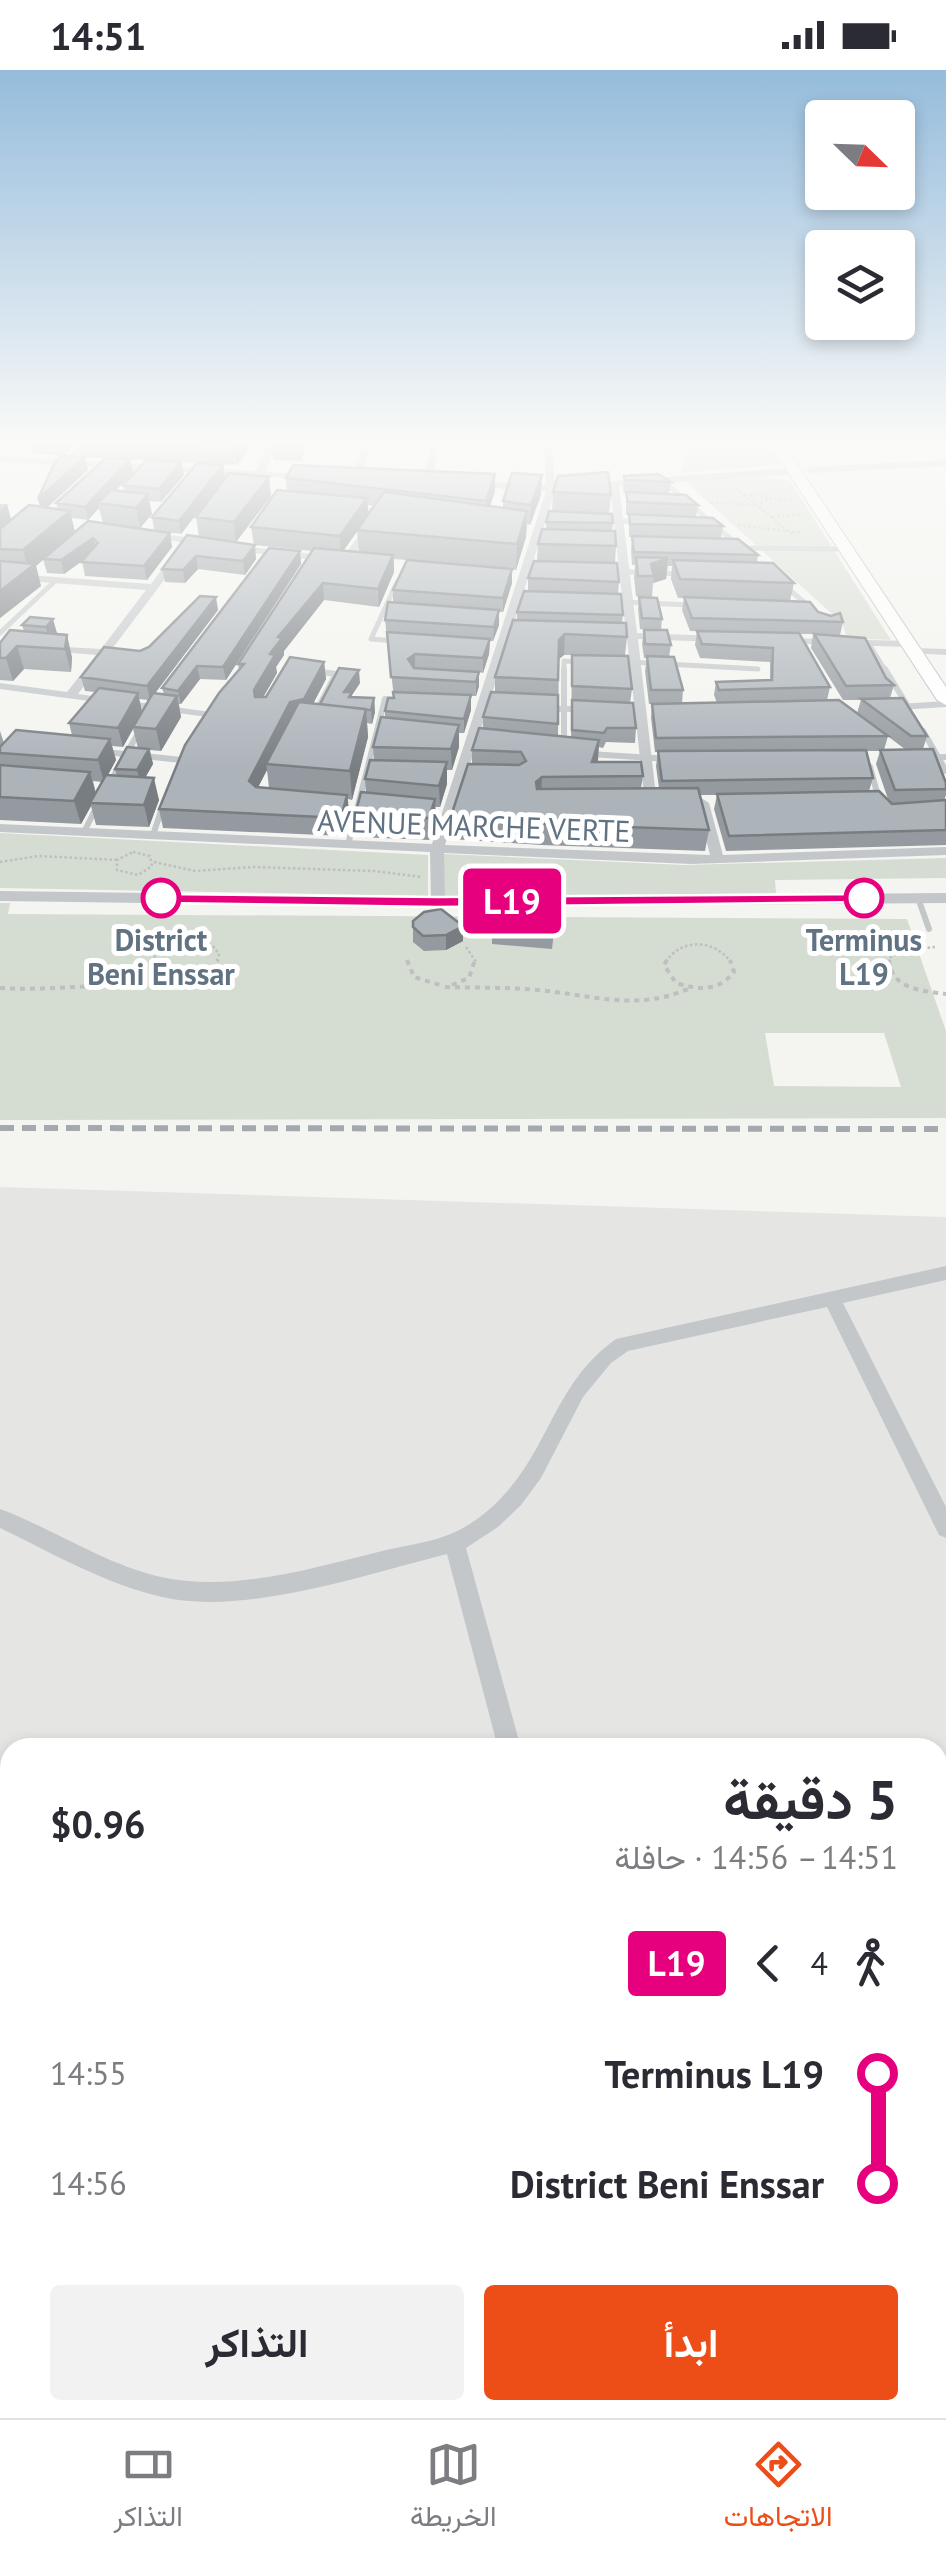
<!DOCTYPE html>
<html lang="ar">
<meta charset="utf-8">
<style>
body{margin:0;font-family:"PT Sans",Vazirmatn,sans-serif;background:#f2f2f3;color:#2b2b33;direction:rtl;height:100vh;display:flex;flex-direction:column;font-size:38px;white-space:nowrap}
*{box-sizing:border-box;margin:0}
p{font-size:32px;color:#7c7c81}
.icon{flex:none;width:55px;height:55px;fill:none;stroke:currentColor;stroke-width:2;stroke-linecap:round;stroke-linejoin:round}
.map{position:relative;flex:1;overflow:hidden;direction:ltr}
.side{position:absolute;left:0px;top:1668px;width:948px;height:682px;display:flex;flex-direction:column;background:#fff;border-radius:30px 30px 0 0;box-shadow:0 5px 15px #0003;direction:rtl}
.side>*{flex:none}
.badge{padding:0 20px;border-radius:8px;font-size:35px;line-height:65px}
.needle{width:65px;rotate:113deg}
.fabs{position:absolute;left:805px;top:30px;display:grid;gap:20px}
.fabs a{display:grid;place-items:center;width:110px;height:110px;border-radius:10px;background:#fff;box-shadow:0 5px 15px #0003;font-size:50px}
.map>.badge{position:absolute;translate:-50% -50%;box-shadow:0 0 0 5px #fff}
.legs{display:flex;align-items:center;gap:15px;height:110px;padding:0 50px;font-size:32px}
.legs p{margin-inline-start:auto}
.head{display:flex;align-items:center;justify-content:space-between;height:170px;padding:0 50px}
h1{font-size:55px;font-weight:700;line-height:75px}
.cta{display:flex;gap:20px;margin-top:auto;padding:20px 50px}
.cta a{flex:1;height:115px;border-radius:10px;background:#ed4d17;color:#fff;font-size:40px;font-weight:700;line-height:115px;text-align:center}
.cta a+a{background:#f2f2f3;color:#2b2b33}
ul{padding:0 50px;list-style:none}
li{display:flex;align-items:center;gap:35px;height:110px;font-size:38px}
li i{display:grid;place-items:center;width:15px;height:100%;margin:0 12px;background:currentColor}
li i::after{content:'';width:25px;height:25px;margin:-12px;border:8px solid;border-radius:50%;background:#fff}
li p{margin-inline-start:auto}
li:first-child i{background:linear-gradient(#0000 50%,currentColor 0)}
li:last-child i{background:linear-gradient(currentColor 50%,#0000 0)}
.status{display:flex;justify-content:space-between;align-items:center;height:70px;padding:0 50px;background:#fff;direction:ltr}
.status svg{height:28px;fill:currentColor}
.tabs{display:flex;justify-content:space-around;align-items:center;height:140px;border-top:2px solid #e1e1e2;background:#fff;font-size:28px;color:#7c7c81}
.tabs a{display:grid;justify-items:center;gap:5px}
.tabs .current{color:#ed4d17}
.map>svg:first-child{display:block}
.built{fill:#e5e6e4;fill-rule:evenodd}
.green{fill:#d5dcd1;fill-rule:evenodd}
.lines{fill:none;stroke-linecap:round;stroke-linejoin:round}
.trunk-casing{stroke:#b5b9bc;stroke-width:2}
.path-far1{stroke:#bdbfc1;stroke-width:2.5;stroke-dasharray:2.5 2.5;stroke-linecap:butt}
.path{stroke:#bdbfc1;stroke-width:4;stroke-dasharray:5 5;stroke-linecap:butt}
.service-far1{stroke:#c3c7ca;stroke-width:5}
.service{stroke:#c3c7ca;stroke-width:6}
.minor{fill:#c3c7ca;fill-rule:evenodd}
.tertiary{fill:#c3c7ca;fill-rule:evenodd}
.trunk{fill:#fff;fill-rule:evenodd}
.rail{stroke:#a3a9af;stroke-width:6;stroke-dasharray:14 8;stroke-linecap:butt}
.wall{fill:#949a9f;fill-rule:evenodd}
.shaded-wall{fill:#787d82}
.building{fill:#acb3b9;stroke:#787d82;stroke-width:2.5}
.line-1{fill:#e6007e;stroke:#fff;stroke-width:2.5}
.stop-1-dot{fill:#fff;stroke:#e6007e;stroke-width:5}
.labels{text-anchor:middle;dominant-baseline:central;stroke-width:10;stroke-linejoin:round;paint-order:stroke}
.far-street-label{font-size:30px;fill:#617383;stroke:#fff}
.far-stop-label{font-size:30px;font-weight:bold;fill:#617383;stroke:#fff}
</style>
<div class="status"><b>14:51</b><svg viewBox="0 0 49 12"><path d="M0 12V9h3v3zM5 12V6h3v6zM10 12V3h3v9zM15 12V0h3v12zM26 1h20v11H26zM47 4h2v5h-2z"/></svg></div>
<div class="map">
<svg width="946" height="2348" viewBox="0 0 946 2348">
<rect width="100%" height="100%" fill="#f4f5f0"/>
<path class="built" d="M0 1117 946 1147V2348H0ZM10 1678H938V2340H10Z"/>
<path class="green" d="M693 373H764L780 394 679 403Z
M761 406 790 411 891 570 847 568 842 553 685 411Z
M0 763 428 785V826L0 818Z
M444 784 684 795 946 788V808L775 810 776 823 444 827Z
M0 833H10L8 844 907 849 946 961V1048L0 1050ZM765 963H884L901 1017 774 1016Z"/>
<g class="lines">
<defs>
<path id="trunk" d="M769 373H783L946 617V635L937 630Z"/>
</defs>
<use href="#trunk" class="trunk-casing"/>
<path class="path-far1" d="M713 377 725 381 714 383 710 380Z
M696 379 710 380
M725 381 759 379
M736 418 794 466
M745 424 770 428
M711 433 757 435 770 428 795 431
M772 447 801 444
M738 455 803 463
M133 782 150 786 152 796 138 805 117 800V790Z
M0 792 38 786 117 790
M154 792 195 801 254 797 374 801 422 807
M466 877 476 892
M151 892C166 868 186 870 212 875L219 884 217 892
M666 892C681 868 714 869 731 892
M889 892V888L902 880 935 877"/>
<path class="path" d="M152 890 150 896 157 907 186 913 205 909 218 890
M407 890 414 907 443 916
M667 890 664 895 676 913C699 920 718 922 734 902L730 890
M889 890C891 919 922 921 946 924
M452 915 469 908 475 890
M445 917C476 918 507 917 538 920 592 925 638 942 690 918
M0 918C55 921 108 913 163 913"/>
<path class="service-far1" d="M69 393 80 373
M663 411 739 476
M601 450 641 452
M740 478 845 479
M606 501 681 504
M397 512 371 569 397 571
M785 516 811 538
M622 532 691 535
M0 563 56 510
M869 574 886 602
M630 592 758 599
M315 601 320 602
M564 602V591L580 592"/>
<path class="service" d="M564 599V674
M885 599 907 635
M315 601 336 604 318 638
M899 637 946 634
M549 639H583
M923 661 946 701
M105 682 182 690
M589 684 669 689
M924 688 946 687
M870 697 879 730
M108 716 140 660
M84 762 98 734
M153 765 163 735
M348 775 385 629 399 630
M918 828 929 859"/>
<path class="minor" d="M267 373H276L265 402 309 404 314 407 312 409 0 392V386L256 401Z
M362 373H371L361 409 356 412 351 409Z
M432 373H440L432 412 427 415 422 412Z
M544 373H552L555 415 791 398 796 401 791 404 619 416 637 563 718 566 723 569 718 572 638 569 657 734 651 738 645 734 627 569 604 568 599 565 604 562H626L610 417 555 421 445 775 710 785 697 733 703 729 709 733 723 785 946 777V785L691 794 444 783 445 832 438 836 431 832 430 782 0 762V754L432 774 546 421 475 417 470 414 475 411 546 415Z
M345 434 386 441 350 492 346 493 341 490 375 443 342 439V435Z
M148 462 207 470 212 473 207 476 145 467V463Z
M232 475 331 486 336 489 331 492 228 480 227 478Z
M174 483 183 485 78 624 211 642 215 644V648L0 619V613L67 622 96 585 50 581 46 580V576L101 579 146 520 0 509V503L151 514Z
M784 568 908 571 913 574 908 577 780 573 779 571Z
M913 578 946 579V585L909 583V579Z
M946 1196V1210L843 1233 946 1437V1468L939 1465 827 1237 628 1281 611 1293 583 1327 541 1408 521 1435 498 1457 466 1478 521 1678H498L447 1484C363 1505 246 1546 162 1527 105 1514 52 1483 0 1458V1439C54 1459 104 1494 161 1507 234 1523 316 1497 386 1480 408 1475 433 1472 453 1463 471 1455 488 1442 502 1427 550 1377 555 1312 616 1269Z
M946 2076V2104L938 2107V2079Z
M187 2340H237L234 2348H184Z
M676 2340H706L708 2348H678Z"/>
<path class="tertiary" d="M946 390V396L811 403 806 400 811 397Z
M0 821 438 827 946 823V833L438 837 0 831Z"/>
<use href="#trunk" class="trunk"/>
<path class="rail" d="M0 1058 946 1059"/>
</g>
<path class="wall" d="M30 373H73L66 386 32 383Z
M77 373H254L237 395 181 392 184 405 161 432 149 431 152 444 140 458 103 453 99 438 88 450 71 448 75 462 88 451 170 463 172 477 147 510 85 506 82 491 64 504 47 503 43 489 36 496 41 516 0 548V434H7L11 450 40 437 38 429 88 400 47 438 58 439 56 433 105 388 80 387ZM130 389 146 390 123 415 124 421 116 420 133 402Z
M272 373H306L301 391 273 390Z
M223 395 225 407 181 464 154 460 152 447Z
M624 406 671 412 669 424 698 435 696 447 723 456 721 468 758 485 757 493 794 513 790 531 843 552 840 565 894 615 890 628 927 666 923 679 946 713V725L944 731 946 730V775L726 781 714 739 717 725H700L709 760 705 781 541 775 451 769 450 749 472 694V680L483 659V647L495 623V607L517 550V542L528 521V508L537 491 538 474 546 459V452L552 441 553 422 611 425 609 444 613 453 612 461 616 476 615 493 619 512 618 524 623 545 622 553 627 567 625 585 632 619 630 633 636 658 635 673 606 672 603 678 599 677 597 692 643 706 641 718H659L656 696 658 682H655L651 648 652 634H649L645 601 647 588H644L642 574 644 560 671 575 669 587 683 620 682 634 717 633 714 625 716 612 770 610V592L700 588 695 575 697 561 729 562 690 561 682 540 684 528H678L671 509 672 496H668L666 509 653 513 652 527 636 526 634 508 635 495H632L631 480 632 467H629V445H626V423H624L623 419ZM799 564H813L811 578 843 630H861L857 643 906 680H884L888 666 827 630 830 617ZM564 585H572L571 667 558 666 559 589ZM866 681H880L876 694 889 732 869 721 873 708Z
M269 407 271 426 236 472 199 467 196 447Z
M286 408 495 422 490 436 503 438V431L541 425 530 455 527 454 526 467 516 500H512V513L503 542H499V555L493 571H490L489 584 483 603 479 602V616L476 626H471V640L464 663H459V677L452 700H447V714L440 737H435L436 751 429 770 357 767 355 745 366 723 365 709 374 690 373 677 385 647V641L394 628 385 550 393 533V520L407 490 394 489V502L379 537 324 530 284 581V585L276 597 277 603 263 627H266L324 592 326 609 313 634H320L360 613 352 625V628H374L375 642 372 654 367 653 368 667 352 730 348 729 349 743 343 766 163 758 159 739 239 600 238 594 312 481 254 475 251 457 287 421ZM368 435 374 436 368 445ZM357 462 359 482 343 481ZM267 700 269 718 258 717Z
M187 465 256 489 245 505 198 499 185 513 165 512 162 499Z
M300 481 301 494 226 610 200 609 181 634H179L181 647 161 681 150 680 153 694 145 708 159 730 149 757 96 755 91 736 81 754 0 750V661L4 673 72 665 69 653 95 622 85 621 81 607 140 581 218 540 155 623 164 624 162 618ZM139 629 148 630 142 641ZM133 659 138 678 115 699 117 706 108 705 116 690 112 676 123 677ZM93 711 102 712 96 723Z
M639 527 662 549 661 560 640 559 638 539Z
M30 547 57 563 56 564 72 587 71 602 24 599 13 611 0 610V573L24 561 22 555Z
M556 843 552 879 492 874V859Z
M463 856V871L446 880 424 881 413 872V857Z"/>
<path class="shaded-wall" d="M63 373H73L66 386Z
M241 373H254L237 395 235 381Z
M301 373H306L301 391 300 377Z
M85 387 88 400 42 442 38 429Z
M130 389 133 402 103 434 98 433 99 438 88 450 85 437Z
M181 392 184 405 161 432 159 419Z
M223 395 225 407 181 464 179 451Z
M495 404V422L485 449 486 431Z
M542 405 541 425 530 455 531 435Z
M269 407 271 426 236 472 234 452Z
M148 424 152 444 140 458 136 438Z
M367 428 368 446 341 484 340 466Z
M7 434 12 455 0 469V441Z
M70 441 75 462 36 496 41 516 0 548V521L28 499 23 480Z
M527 441 526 467 516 500 517 474Z
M170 463 172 477 147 510 144 496Z
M93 468 96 481 64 504 61 490Z
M255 475 256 489 245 505 243 491Z
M300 481 301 494 226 610 223 597Z
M393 485 394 502 379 537 378 519Z
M196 486 198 499 185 513 183 500Z
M668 488 666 509 653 513 654 506 651 494Z
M512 499V513L503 542V528Z
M323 513 324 530 284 581V585L276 597 277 603 257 638 254 620 278 567Z
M216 527 218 540 150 630 147 616Z
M499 540V555L493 571 494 557Z
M53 549 57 563 49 571 46 557Z
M565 564 564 585 558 590 559 570Z
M67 565 72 587 71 602 65 579Z
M490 569 489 584 483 603V588Z
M17 576 24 599 13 611 6 588Z
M415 584V598L408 589Z
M324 592 326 609 306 647 266 694 267 700 252 729 249 711 290 632Z
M197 596 200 609 181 634 178 621Z
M359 600 360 613 352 625 353 636 344 622Z
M479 602V616L476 626V612Z
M138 623 142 642 123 677 118 658Z
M471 625V640L464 663V649Z
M177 626 181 647 161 681 156 659Z
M374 628 375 642 372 654 371 640Z
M366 639 368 667 352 730 350 701Z
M459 655V677L452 700 451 679Z
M110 669 116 690 104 712 98 690Z
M599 670 598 691 592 692Z
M149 679 153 694 141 715 137 700Z
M447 692V714L440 737 439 716Z
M90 702 96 725 90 733 91 736 81 754 74 731Z
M542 707 541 728 535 733 536 712Z
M154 708 159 730 149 757 144 735Z
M347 725 349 743 343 766 341 748Z
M435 729 436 751 429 770V748Z
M463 856V871L446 880V865Z"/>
<path class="building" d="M88 373H241L235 381Z
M272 373H301L300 377 272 376Z
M60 386 85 387 38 429 52 398Z
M106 388 130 389 85 437 56 433Z
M146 390 181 392 159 419 123 415Z
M197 393 223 395 179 451 152 447Z
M293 395 495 404 486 431 286 408Z
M608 402 611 425 553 422 558 406Z
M229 403 269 407 234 452 196 447Z
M512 403 542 405 531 435 503 431Z
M658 404 671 412 625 410 624 406Z
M111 420 148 424 136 438 98 433Z
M277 420 367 428 340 466 251 457Z
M384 422 527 441 517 474 357 460Z
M626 422 686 425 698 435 628 432Z
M29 435 70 441 23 480 0 479V459Z
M549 441 612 444 613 453 546 452Z
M629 444 713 448 723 456 630 454Z
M88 451 170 463 144 496 81 492 98 473 93 468 61 490 43 489Z
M542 459 615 461 616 476 538 474Z
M187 465 255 475 243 491 196 486 183 500 162 499Z
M632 466 738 469 758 485 634 482Z
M269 478 300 481 223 597 197 596 178 621 162 618Z
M314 478 393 485 378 519 323 513 278 567 282 568 270 584 275 585 254 620 255 627H266L290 587 324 592 304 629 290 632 249 711 256 717 347 725 341 748 159 739 185 675 219 623 244 594H238Z
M636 487 668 488 651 494 654 506H638Z
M407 490 512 499 503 528 393 520Z
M673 490 773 493 794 513 680 509Z
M0 491 35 494 0 521Z
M534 491 617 493 619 512 528 508Z
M524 521 621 524 623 545 517 542Z
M200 526 216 527 147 616 81 607 104 577 140 581 149 577Z
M639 527 657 528 662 549 642 548Z
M684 527 810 532 818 542 831 546 840 543 843 552 692 548Z
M388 532 499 540 494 557 385 550Z
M30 547 53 549 46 557 22 555Z
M513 550 626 553 627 567 565 564 559 570 558 610 495 607Z
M10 560 67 565 65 579 17 576 6 588H0V573Z
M644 560H667L671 575 645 574Z
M697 561 799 563 830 617 719 620 716 612 772 610 773 578 702 574Z
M387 562 490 569 483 588 415 584 408 589 414 598 479 602 476 612 391 607Z
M814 564 865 568 886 608 894 615 846 616Z
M572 585 628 586 632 619 572 616Z
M647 586 674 587 683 620H651Z
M339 598 359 600 344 622H352L349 627 374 628 371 640 320 634Z
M99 618 138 623 118 658 69 653Z
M393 622 471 625 464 649 385 641 388 628H394Z
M491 622 558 625V654L483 647Z
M153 623 177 626 156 659 133 657Z
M903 628 927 666H911L861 629Z
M572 630 633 633 636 658H607L604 663 572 660Z
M839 630 888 666 656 668 652 634Z
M299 632 366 639 350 701 266 694Z
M381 647 459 655 451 679 373 677Z
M479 658 599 670 592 692H641L643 706 542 707 536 712 537 719 698 718 709 760 542 754 450 749 468 694 519 695 526 691 521 682 472 680Z
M16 660 110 669 98 690 0 683V677Z
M127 677 149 679 137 700 115 699Z
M933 679 946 713V719L895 720 880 680Z
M866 680 873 708 662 711 658 681Z
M370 690 447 692 439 716 365 709Z
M0 695 90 702 74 731 0 727Z
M106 705 154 708 144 735 90 733Z
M879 721 892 734 946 730V760L729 766 717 724Z
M361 722 435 729 429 748 355 745Z
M441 839 463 856 446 865 423 866 413 857V851L424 842Z
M496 839 556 843 553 864 492 859Z"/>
<linearGradient id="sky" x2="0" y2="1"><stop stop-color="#95bcdc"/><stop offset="0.53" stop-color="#fafaf8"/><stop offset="1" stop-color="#fafaf8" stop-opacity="0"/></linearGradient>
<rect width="946" height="702" fill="url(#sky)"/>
<path class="line-1" d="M864 824 871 828 869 832 438 837 161 833 153 828 161 824 438 827Z"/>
<g class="stop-1-dot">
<circle cx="161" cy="828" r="18"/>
<circle cx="864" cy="828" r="18"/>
</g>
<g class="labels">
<g class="far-street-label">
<text transform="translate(474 755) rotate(2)">AVENUE MARCHE VERTE</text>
</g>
<g class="far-stop-label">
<text x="161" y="869">District<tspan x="161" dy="34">Beni Enssar</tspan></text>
<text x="864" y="869">Terminus<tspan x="864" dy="34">L19</tspan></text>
</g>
</g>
</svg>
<div class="fabs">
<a><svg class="needle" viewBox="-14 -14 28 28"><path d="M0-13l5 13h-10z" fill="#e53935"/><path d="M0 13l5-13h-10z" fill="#7c7c81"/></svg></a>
<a><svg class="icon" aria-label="layers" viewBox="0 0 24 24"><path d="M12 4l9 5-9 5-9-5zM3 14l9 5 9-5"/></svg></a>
</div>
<b class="badge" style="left:512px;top:831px;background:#e6007e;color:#fff">L19</b>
<section class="side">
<div class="head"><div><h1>5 دقيقة</h1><p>14:51 – 14:56 · حافلة</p></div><b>$0.96</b></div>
<div class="legs"><svg class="icon" aria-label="walk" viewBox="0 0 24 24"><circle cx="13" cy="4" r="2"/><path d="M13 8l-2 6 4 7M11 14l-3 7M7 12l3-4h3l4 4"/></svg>4<svg class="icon" aria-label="back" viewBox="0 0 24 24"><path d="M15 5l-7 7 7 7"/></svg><b class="badge" style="background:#e6007e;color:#fff">L19</b></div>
<ul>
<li><i style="color:#e6007e"></i><b>Terminus L19</b><p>14:55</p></li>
<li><i style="color:#e6007e"></i><b>District Beni Enssar</b><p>14:56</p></li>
</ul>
<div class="cta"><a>ابدأ</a><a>التذاكر</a></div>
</section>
</div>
<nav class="tabs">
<a class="current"><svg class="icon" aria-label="directions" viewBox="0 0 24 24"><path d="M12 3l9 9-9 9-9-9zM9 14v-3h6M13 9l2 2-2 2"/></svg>الاتجاهات</a>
<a><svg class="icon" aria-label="map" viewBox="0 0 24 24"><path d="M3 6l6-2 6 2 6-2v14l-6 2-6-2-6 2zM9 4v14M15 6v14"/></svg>الخريطة</a>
<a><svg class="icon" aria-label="tickets" viewBox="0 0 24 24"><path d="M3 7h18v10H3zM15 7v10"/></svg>التذاكر</a>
</nav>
